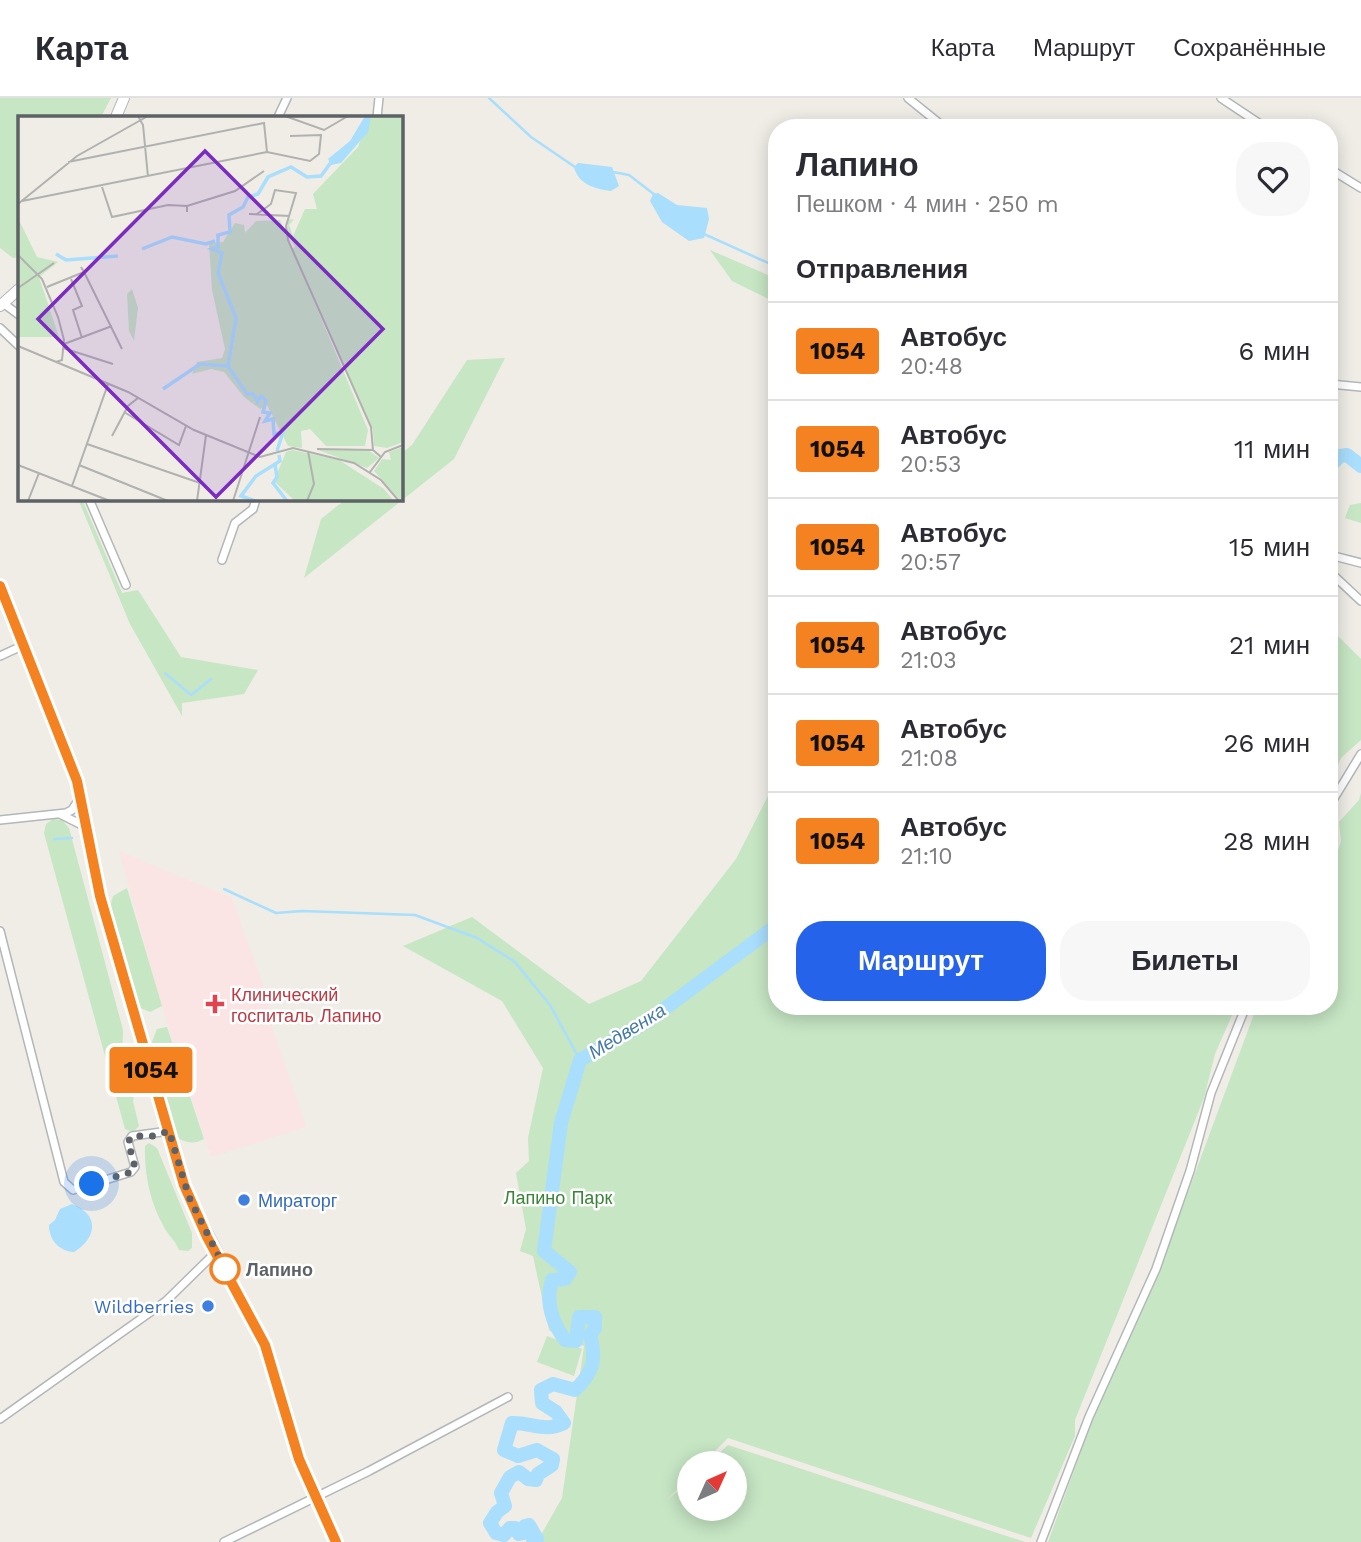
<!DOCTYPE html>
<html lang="ru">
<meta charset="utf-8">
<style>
body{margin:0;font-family:"Work Sans",sans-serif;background:#f7f7f7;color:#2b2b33;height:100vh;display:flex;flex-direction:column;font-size:26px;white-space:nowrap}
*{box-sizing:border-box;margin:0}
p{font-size:23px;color:#7c7c81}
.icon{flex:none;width:38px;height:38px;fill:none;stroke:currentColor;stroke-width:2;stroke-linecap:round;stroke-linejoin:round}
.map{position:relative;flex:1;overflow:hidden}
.drawer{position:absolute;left:768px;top:21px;width:570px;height:896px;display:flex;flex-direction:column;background:#fff;border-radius:28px;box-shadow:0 4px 18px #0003}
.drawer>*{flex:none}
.badge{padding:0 14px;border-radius:5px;font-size:24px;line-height:46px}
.needle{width:46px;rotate:45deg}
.tools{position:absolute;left:677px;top:1353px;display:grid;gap:14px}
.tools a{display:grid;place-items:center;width:70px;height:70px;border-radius:50%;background:#fff;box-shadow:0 4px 18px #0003;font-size:35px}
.you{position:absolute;width:35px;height:35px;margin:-18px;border:5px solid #fff;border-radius:50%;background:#1a73e8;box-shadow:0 0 0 10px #1a73e833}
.map>.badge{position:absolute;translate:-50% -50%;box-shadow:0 0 0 4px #fff}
h2{padding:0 28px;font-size:26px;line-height:63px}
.round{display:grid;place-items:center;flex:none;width:74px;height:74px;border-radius:28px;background:#f7f7f7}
.headline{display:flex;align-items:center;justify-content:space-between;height:119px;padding:0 28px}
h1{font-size:33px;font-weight:600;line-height:52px}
.cta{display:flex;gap:14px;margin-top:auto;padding:14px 28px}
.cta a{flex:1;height:80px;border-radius:28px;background:#2563eb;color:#fff;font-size:28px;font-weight:600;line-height:80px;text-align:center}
.cta a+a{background:#f7f7f7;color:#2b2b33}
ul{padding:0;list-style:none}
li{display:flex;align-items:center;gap:21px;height:98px;padding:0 28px;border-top:2px solid #e1e1e2}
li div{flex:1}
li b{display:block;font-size:26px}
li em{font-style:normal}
li .badge{min-width:77px;font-weight:700;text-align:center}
header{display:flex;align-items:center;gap:42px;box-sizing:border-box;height:98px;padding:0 35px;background:#fff;border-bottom:2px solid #e1e1e2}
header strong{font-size:33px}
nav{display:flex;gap:38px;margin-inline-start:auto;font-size:24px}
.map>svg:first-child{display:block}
.medical{fill:#fbe4e4}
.green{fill:#c6e6c4}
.water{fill:#a9defc}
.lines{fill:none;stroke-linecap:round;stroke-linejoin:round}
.stream{stroke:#a9defc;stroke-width:2.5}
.river{stroke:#a9defc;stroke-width:14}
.minor-casing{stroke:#b3b7ba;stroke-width:10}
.secondary-casing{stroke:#b2b6ba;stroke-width:12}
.minor{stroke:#fff;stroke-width:7}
.secondary{stroke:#fff;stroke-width:10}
.line-casing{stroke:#fff;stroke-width:16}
.line{stroke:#f58220;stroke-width:10}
.walk{stroke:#5e6266;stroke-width:7;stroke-dasharray:0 12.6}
.health-dot{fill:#e0444e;stroke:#fff;stroke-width:2.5}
.shop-dot{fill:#3f7fe0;stroke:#fff;stroke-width:2.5}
.stop-dot{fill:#fff;stroke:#f58220;stroke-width:3.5}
.labels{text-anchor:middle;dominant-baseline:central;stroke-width:5;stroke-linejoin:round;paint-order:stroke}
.health-label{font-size:18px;fill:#be3a42;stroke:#fff;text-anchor:start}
.park-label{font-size:18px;fill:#3a8338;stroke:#fff}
.shop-label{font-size:18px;fill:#366cbe;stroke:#fff;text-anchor:start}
.stop-label{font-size:18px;font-weight:bold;fill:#5e6266;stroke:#fff;text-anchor:start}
.water-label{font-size:19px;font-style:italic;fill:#437aa6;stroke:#fff}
.inset-river{fill:none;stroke:#a9defc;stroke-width:3.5}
.inset-road{fill:none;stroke:#b1b1af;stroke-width:2}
.view{fill:#7b2cbf;fill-opacity:0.15;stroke:#7b2cbf;stroke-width:3.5}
.inset-edge{fill:none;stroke:#5e6266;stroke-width:3.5}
</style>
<header>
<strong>Карта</strong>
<nav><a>Карта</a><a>Маршрут</a><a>Сохранённые</a></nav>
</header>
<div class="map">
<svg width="1361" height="1444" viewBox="0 0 1361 1444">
<rect width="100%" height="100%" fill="#efede6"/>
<path class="medical" d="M119 753 232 800 265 893 273 932 306 1029 211 1059 165 919Z"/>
<path class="green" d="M0 0H111L101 19H19V159L13 160 0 150Z
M710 152 777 181V205L732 183Z
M505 260 454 361 304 480 321 421 346 401H401V356L412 347 467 262Z
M78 401H82L122 495 138 492 181 559 258 572 244 596 182 605V618L130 526Z
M1361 405V425L1345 420 1350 407Z
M1330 530 1361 561V642L1341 660 1330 686Z
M777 680V908H1236L1215 956 1204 1000 1075 1322V1338L1031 1440 728 1340 703 1365H690L689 1379 667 1402 689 1383 690 1410H735V1365H709L728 1347 1025 1444H537L562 1400 584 1248 561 1241 549 1232 533 1158 520 1153 526 1131 516 1075 529 1063 528 1040 543 970 502 903 403 848 472 819 589 906 641 883 736 761Z
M1361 695V1444H1048L1096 1312 1164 1159 1257 908H1330V752L1337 755 1341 743 1339 724 1359 702Z
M53 721 62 722 69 730 123 932 122 966 136 984 133 1003 139 1028 133 1034 125 1031 44 735 46 726Z
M127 790 162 908 150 914 138 909 135 901 110 809 113 798Z
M167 929 204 1041C193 1047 185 1045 175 1038L150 949 157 931Z
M149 1045 157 1050 192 1135V1150L188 1153 179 1152C175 1142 168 1137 164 1129 150 1105 144 1075 145 1048Z
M547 1238 582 1251 574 1278 537 1264Z"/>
<path class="water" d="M578 65 612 69 619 88 611 93C595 91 578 86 574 69Z
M658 95 677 107 707 110 709 121 704 140 689 143 662 124 650 103 653 96Z
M72 1106C99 1116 98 1139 74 1154 59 1153 49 1142 49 1127L55 1122 60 1111Z"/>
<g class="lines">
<path class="stream" d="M489 0 531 39 575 69
M613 74 629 77 655 97
M704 136 777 169
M165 575 191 597 211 581
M54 741 72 740
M224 791 276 815 302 813 415 817 477 840 515 864 550 907 580 962"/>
<path class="river" d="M1330 368 1340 358 1347 357 1361 368
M533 1444 537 1441 529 1427 525 1428 524 1435 519 1436 515 1430H510L504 1437 496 1435 490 1425 497 1414 505 1408 501 1395 510 1379 519 1374 528 1381 536 1382 538 1376 552 1367 553 1361 537 1352 518 1358 504 1352 512 1325C530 1324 545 1335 564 1325L556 1314 542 1305 541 1292 553 1286 575 1292C593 1275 597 1261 590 1237L595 1230V1219H579L576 1243 565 1242C552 1224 545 1204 552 1182L565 1181 570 1174 544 1153 561 1025 580 962 648 923 777 827"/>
<defs>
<path id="minor" d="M908 0 945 30
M1221 0 1266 30
M278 19 287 0
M377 19 379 0
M1330 71 1361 90
M3 205 19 217
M0 230 19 248
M1330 286 1361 289
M89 401 126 487
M1330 457 1361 465
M222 462 235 425 253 411 256 401
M1330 474 1361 503
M0 558 24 547
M1330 707 1361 656
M60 716 86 729
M0 722 66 715 72 712 81 698
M0 833 64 1084 73 1092 131 1074 135 1069 128 1044 132 1038 169 1033
M0 1321 166 1203 215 1155
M224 1444 369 1373 508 1299
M1041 1444 1089 1319 1156 1171 1190 1073 1211 995 1246 908"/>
<path id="secondary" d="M116 19 124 0
M0 208 19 191
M0 488 77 683 100 798 189 1099 265 1246 299 1361 336 1444"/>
</defs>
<use href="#minor" class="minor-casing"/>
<use href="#secondary" class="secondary-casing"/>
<use href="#minor" class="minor"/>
<use href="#secondary" class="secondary"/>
</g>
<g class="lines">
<defs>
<path id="line" d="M0 488 77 683 100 798 184 1087 207 1139 265 1247 299 1361 336 1444"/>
</defs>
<use href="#line" class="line-casing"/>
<use href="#line" class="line"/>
<path class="walk" d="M92 1086 131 1074 135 1069 128 1044 132 1038H153L169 1033 189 1099 228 1177 225 1171"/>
</g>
<path class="health-dot" d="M211.5 895.5h7v7h7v7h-7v7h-7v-7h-7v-7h7z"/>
<g class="shop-dot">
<circle cx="244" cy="1102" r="7"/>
<circle cx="208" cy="1208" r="7"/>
</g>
<circle class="stop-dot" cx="225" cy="1171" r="14"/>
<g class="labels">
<g class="health-label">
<text x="231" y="896">Клинический<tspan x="231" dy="21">госпиталь Лапино</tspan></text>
</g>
<g class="park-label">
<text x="558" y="1099">Лапино Парк</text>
</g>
<g class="shop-label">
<text x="258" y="1102">Мираторг</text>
<text x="194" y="1208" text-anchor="end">Wildberries</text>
</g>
<g class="stop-label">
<text x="246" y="1171">Лапино</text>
</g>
<g class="water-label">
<text transform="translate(627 933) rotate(-32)">Медвенка</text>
</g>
</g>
<g transform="translate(18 18)">
<rect width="385" height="385" fill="#efede6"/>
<path d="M351 0H385V326L369 332 356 330 355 314 274 133 277 131 270 117 269 104 276 103 271 109 275 120 287 93H299L295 78 340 31ZM0 102 19 141 40 146 21 161 41 221H0ZM262 104 350 314 347 330H308L292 313 283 315 284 332 270 330 249 289 242 293 226 281 206 256 193 253 174 258 179 246 204 242 207 233 194 174 191 127 205 126 217 107 226 109 227 117 238 105ZM114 173 120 192 116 225 111 215 109 178ZM385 331V385H383L356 355 364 343 373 344 371 336ZM274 334 321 344 366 373 376 385H277L256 365 268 336ZM300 334H350L361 342 349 352Z" fill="#c6e6c4"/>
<path d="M347 0H353L350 16 323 47 313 49 310 43 332 25Z" fill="#a9defc"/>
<path class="inset-river" d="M124 133 154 121 188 128 197 125M38 138 48 144 100 140M145 273 182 248 210 250M259 335 265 316 256 318 255 303 247 305 252 297 245 296 248 285 243 280 240 286 235 278H229L210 250 218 202 200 157 204 137 194 133 200 131V119L212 116 211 99 225 91 230 81 240 78 250 61 273 51 289 61 303 60 314 45M257 349 259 361 255 367 269 385M237 385 223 380 238 360 262 345 261 339"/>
<path class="inset-road" d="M120 0 125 9 130 61M267 0 306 14 330 0M50 46 246 7 249 36M84 71 94 101 150 89 169 90V96M4 85 249 36 292 45 301 38 303 19 272 20M0 88 59 40 130 0M169 90 217 75 246 55M231 98 272 100M239 98 253 88 257 74 278 77 268 110 270 124 353 311 355 334 363 341M0 139 24 163 40 201 46 224 44 244 38 246M66 156 104 233M53 163 64 190 55 194 64 222M29 171 66 156 63 151M0 172 36 147M46 228 94 210M0 230 110 276 176 314 242 341 275 332 336 347 363 364 381 385M45 232 95 248M106 296 161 329 168 310M94 320 110 290 120 282M69 328 182 367M299 333 355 334M0 349 92 385M61 349 150 385M352 356 367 336 385 329M54 370 90 268M10 385 21 357M179 385 188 319M215 385 242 301M289 385 296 368 290 335"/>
<path class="view" d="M187 35 365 213 198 381 20 203Z"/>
<rect width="385" height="385" class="inset-edge"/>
</g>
</svg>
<div class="tools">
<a><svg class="needle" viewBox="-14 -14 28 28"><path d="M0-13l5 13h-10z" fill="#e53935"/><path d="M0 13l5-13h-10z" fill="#7c7c81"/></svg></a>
</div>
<div class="you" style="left:92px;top:1086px"></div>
<b class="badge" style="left:151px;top:972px;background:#f58220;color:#111">1054</b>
<section class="drawer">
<div class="headline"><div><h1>Лапино</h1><p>Пешком · 4 мин · 250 m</p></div><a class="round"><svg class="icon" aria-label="heart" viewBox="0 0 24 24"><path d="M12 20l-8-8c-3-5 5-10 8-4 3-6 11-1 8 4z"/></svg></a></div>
<h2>Отправления</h2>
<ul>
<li><span class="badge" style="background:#f58220;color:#111">1054</span><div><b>Автобус</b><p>20:48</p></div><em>6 мин</em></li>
<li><span class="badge" style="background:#f58220;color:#111">1054</span><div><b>Автобус</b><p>20:53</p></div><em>11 мин</em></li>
<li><span class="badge" style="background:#f58220;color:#111">1054</span><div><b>Автобус</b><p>20:57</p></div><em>15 мин</em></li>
<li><span class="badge" style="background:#f58220;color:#111">1054</span><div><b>Автобус</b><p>21:03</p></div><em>21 мин</em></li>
<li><span class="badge" style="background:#f58220;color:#111">1054</span><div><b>Автобус</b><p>21:08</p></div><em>26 мин</em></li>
<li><span class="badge" style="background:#f58220;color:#111">1054</span><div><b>Автобус</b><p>21:10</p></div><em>28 мин</em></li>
</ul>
<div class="cta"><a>Маршрут</a><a>Билеты</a></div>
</section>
</div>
